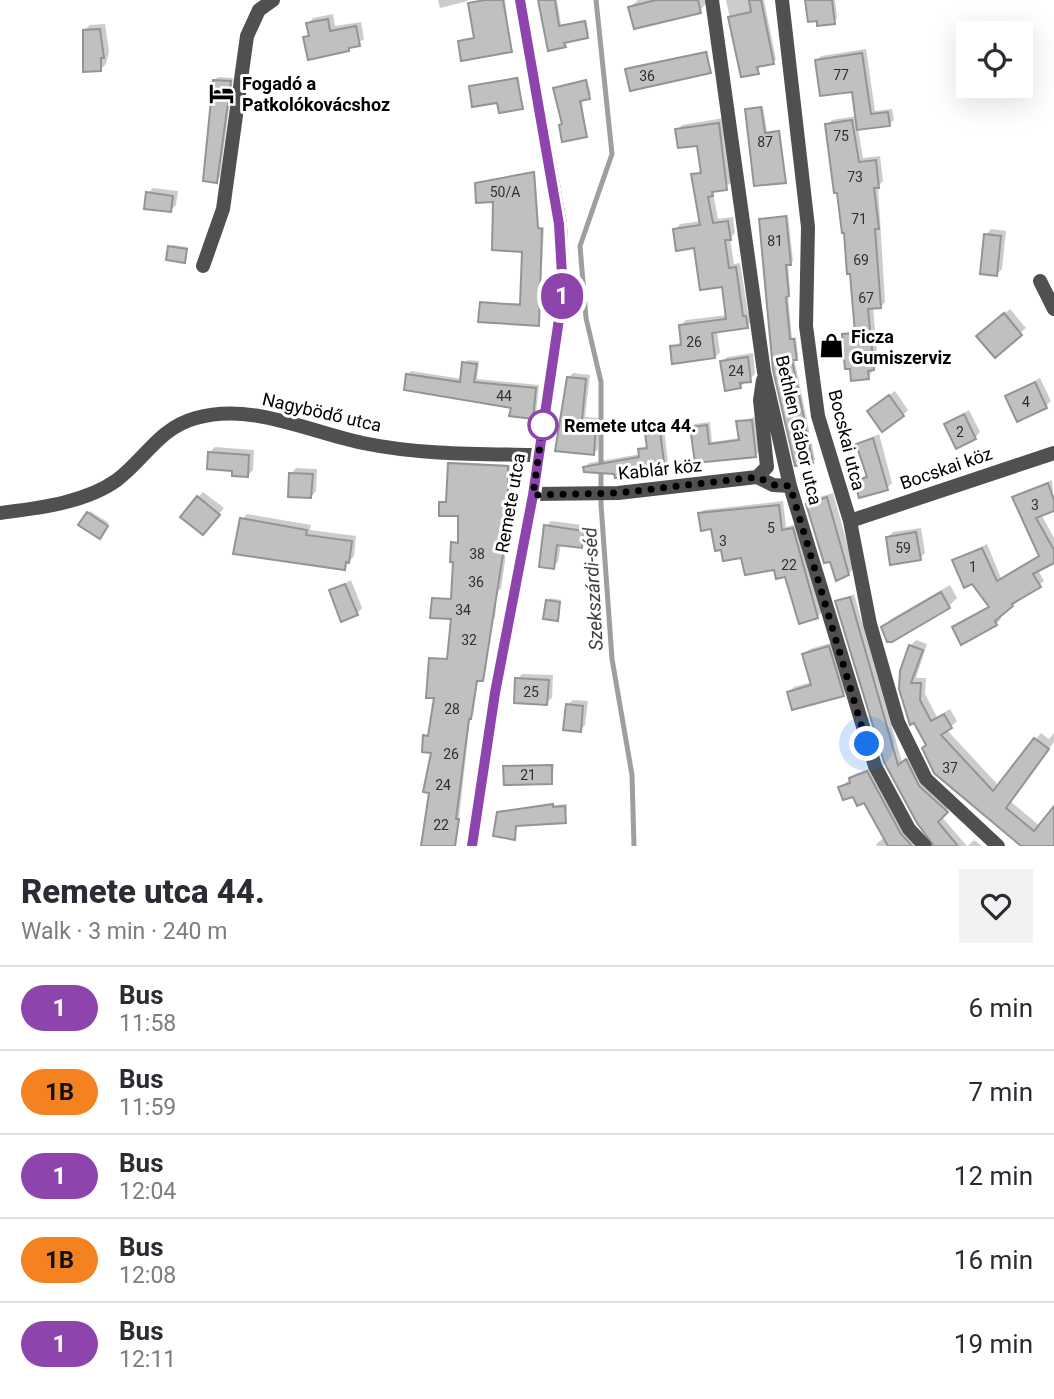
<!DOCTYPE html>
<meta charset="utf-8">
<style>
body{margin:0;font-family:Roboto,sans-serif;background:#f2f2f3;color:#2b2b33;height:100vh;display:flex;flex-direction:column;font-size:26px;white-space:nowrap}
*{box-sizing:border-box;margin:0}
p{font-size:23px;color:#7c7c81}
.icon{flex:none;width:38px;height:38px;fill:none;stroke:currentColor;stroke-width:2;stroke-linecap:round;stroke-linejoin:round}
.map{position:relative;height:846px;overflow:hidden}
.sheet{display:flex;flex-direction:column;background:#fff;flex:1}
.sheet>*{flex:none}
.badge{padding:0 14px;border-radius:23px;font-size:24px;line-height:46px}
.tools{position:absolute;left:956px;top:21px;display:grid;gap:14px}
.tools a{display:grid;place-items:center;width:77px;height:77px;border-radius:0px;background:#fff;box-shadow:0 7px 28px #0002;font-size:35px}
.you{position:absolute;width:35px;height:35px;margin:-18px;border:5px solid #fff;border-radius:50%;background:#1a73e8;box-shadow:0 0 0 10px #1a73e833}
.map>.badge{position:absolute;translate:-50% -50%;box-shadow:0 0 0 4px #fff}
.round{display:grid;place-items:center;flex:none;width:74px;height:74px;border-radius:0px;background:#f2f2f3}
.summary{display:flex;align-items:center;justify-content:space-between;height:119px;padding:0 21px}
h1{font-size:33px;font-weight:800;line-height:52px}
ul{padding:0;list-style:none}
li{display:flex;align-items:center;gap:21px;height:84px;padding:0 21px;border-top:2px solid #e1e1e2}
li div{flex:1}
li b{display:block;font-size:26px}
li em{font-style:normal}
li .badge{min-width:77px;font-weight:700;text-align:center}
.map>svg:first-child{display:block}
.shadow{fill:#0003}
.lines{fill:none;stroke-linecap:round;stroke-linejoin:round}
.stream{stroke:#9e9e9e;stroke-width:5}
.building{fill:#c0c0c0;stroke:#949494;stroke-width:2}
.street{stroke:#505050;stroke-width:14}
.line-casing{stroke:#fff;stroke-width:16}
.line{stroke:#8e44ad;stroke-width:10}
.walk{stroke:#000;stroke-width:7;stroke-dasharray:0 12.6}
.stop-dot{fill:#fff;stroke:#8e44ad;stroke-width:3.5}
.labels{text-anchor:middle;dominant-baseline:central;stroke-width:6;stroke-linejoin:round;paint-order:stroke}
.number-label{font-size:14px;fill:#303030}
.poi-label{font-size:18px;font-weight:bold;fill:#000;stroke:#fff;text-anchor:start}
.street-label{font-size:18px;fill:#000;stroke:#fff}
.stop-label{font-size:18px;font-weight:bold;fill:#000;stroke:#fff;text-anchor:start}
.water-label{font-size:19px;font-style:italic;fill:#3f3f3f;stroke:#fff}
</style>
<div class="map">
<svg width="1054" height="846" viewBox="0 0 1054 846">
<rect width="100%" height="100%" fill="#fff"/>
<path class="shadow" d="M438 0H467L468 1 440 8Z
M505 0 511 50 460 41 476 37 472 1Z
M542 0H557L561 25 586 20 589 34 566 40 565 46Z
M638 0H705L706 4 699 11 630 7Z
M726 0H764L776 60 760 65 758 72 742 75Z
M806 0H835L837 18 834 22Z
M333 14 335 26 361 22 364 39 348 50 305 38 310 33 308 24 313 18Z
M105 24 109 51 106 64 100 70 84 30 90 25Z
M866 49 875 111 892 109 894 120 889 124 858 128 863 158 880 156 883 181 878 186 885 302 881 307H873L878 364 868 377 844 335 846 332V335L864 334 863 330 846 332 856 329 846 231 827 125 832 120 857 116 853 90 817 60 821 56Z
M708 51 710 72 627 70 629 67Z
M218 77 233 78 220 177 216 181 214 80Z
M519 77 522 107 471 87 473 85Z
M587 79 591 95 582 99 586 135 564 123 555 88Z
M763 106 767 132 780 130 785 181 747 110Z
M724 118 731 183 713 193 718 219 733 217 735 233 730 238 734 264 740 263 748 312H751L752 321 747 326 717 331 720 352 715 357 672 347 683 341 681 325 686 320 727 315 723 285 696 246 675 230 680 224 701 221 693 175 703 169 699 144 677 130 682 125Z
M535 171 539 227H544L539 325 481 303H522L524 250 495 200 476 183Z
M153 188 178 191 176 205 171 210 148 193Z
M788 215 793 261 788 263 790 293 788 295 792 338 796 337 798 356 794 358 815 459 813 461 760 219Z
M991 229 1006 231 1002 269 997 274 986 235Z
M172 245 188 247 185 261 170 247Z
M1010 309 1026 328 995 355 984 331Z
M753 353 755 374 740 387 722 362 727 357Z
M467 360 479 361 477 379 539 385 536 414 532 417 512 406 408 374 411 371 462 379Z
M573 373 590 375 585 417 599 418 598 449 593 454 557 450 569 377Z
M1040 378 1051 401 1046 406 1007 397Z
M895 391 908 410 903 415 875 406Z
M969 410 980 432 975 438 946 424Z
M755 417 759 452 755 455 696 461 692 427 695 424 710 422 712 442 740 438 738 422Z
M664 427 668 464 664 468 616 472 585 467 589 463 641 454 640 450 648 445 647 433 651 429Z
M879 434 892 483 887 488 856 481 868 474 858 444Z
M215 447 254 450 253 470 248 475 209 453Z
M452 462 510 465 505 561 501 589 497 591 495 618 492 620 485 677 478 679 473 715 470 718 456 846H423L433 751 425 736 430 734 436 696 431 659 449 658 453 617 433 599 453 598 455 560 452 543 459 541 460 515 441 503 448 501Z
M296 468 317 469 316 491 311 497 291 474Z
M1052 480 1054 509 1041 514 1054 538V561L1038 570 1044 581 999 616 1001 619 996 624 954 628 991 606 955 560 987 544 1001 578 1040 555 1014 497Z
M203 492 224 508 208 528 198 497Z
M833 493 854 568 848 574 832 560 808 505 813 499Z
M783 501 786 527 797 524 822 612 817 617 787 574 722 548 712 527 700 514 704 510Z
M90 511 109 523 102 534 88 513Z
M247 514 311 525 310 530 356 536 354 556 344 568 242 519Z
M551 521 589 526 586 541 581 547 561 544 558 562 553 568 546 526Z
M921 528 925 553 920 558 888 537 893 532Z
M351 580 362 608 357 614 331 591Z
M950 585 957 598 949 606 883 628 891 619Z
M854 594 902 762 911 756 951 806 941 816 967 846H935L918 822 837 602Z
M550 598 561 600 557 619 548 601Z
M916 640 927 644 916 678H926L925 694 937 717 950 709 957 721 947 730 999 786 1041 733 1049 739 1054 733V742L1010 801 1040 826 1054 809 1052 846H1024L928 744 915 720 911 722 910 646Z
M834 642 848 689 843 695 789 692 794 687 812 682 804 654 810 649Z
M522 674 553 675 552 698 546 703 517 679Z
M573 700 588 701 585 725 580 731 567 705Z
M554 764 552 782 505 767 507 765Z
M872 768 922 846H877L876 844 885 837 865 801 840 788 856 774Z
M554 803V805L567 804 566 821 518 824 514 838 498 813Z
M974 840 982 846H968Z"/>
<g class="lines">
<path class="stream" d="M596 0 612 154 580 246 586 318 601 382V504L607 589 612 659 632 775 634 846"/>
</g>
<path class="building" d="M485 0H503L512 52 461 61 458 41 474 38 468 3Z
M538 0H555L559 26 585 21 588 38 564 43 566 47 548 51Z
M656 0H698L701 13 634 29 628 7Z
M749 0H761L774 64 757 67 759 74 741 77 728 17 751 12Z
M805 0H832L835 24 817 26V21L808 22Z
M328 19 330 31 356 26 360 46 349 48V51L308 60 303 37 309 36 306 23Z
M100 29 104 58H101V71L83 72V30Z
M706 52 711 73 630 91 625 69Z
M862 53 871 114 888 112 890 126 857 130 852 92 820 96 815 60Z
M517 78 523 109 499 113 497 103 472 107 469 86Z
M213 80 231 81 217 183 203 181Z
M586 80 590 99 580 101 587 137 562 142 559 125 562 124 553 88Z
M761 107 765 133 779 131 786 183 754 186 745 109Z
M852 120 859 162 876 160 879 188H874L879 229H875L881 308 868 309 874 370 868 371 869 379 851 381 850 369H845L842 334 855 333 850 274H847L844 233H842L837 193H834L825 124Z
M719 123 727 190 712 192 713 196 708 197 713 223 728 221 731 240H725L729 268 736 267 743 316H746L748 328 712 333 715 358 672 364 670 346 681 345 679 325 726 319 722 287 700 290 694 248 676 251 673 229 700 225 691 174 701 173 697 146 678 148 675 129Z
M534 172 538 228 542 229 539 326 478 322 480 302 520 305 522 252 492 250 493 202 476 203 475 183Z
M146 192 173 196 171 212 144 209Z
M786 216 791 265H786L789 296 786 297 790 339H794L797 360H792L813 463 795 466 773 370 759 219Z
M984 234 1001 236 997 276 980 274Z
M168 246 187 249 185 263 166 260Z
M1004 313 1022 335 995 358 976 336Z
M748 357 751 382 740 383 741 388 725 391 720 361Z
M462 362 477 364 474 382 536 388 533 419 509 416 511 408 404 390 406 374 460 382Z
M567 377 586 379 582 420 596 422 594 455 555 451Z
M1035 382 1047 408 1017 422 1005 396Z
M889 395 904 416 882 432 867 411Z
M964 414 976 439 956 449 944 424Z
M752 420 756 457 695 463 690 427 707 425 709 444 739 440 736 421Z
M660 431 665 470 615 478 614 474 584 472 583 467 639 457 638 449 647 448 645 433Z
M873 438 888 490 859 498 854 481 867 477 856 444Z
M208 452 249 455 248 477 232 476V471L207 469Z
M448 463 508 466V523L483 681H477L471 719H469L456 819H459L455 846H421L429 793 423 792 431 753 422 752 423 735 428 736 434 698H426L429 658 447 659 451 619 430 618 432 598 451 599 453 562H450L451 542 458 543V516H439V502H446Z
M289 473 313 474 311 498 288 497Z
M1048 483 1054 500V511L1036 518 1054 550V563L1033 574 1041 587 1012 604 1013 606 995 621 997 625 961 645 952 627 989 607 972 584 964 588 952 560 982 548 997 581 1039 556 1012 497Z
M197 496 220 515 203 535 180 517Z
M827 497 849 575 836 581 830 562 824 563 806 504Z
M779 505 782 530 793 528 818 618 799 624 785 577 776 579 774 570 745 575 741 558 723 561 721 550 715 551 711 529 701 531 698 513Z
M87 512 108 526 100 539 78 525Z
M240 518 307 530 306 535 352 541 349 563 346 562 345 570 233 554Z
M544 525 584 531 582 548 557 545 554 569 539 567Z
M916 532 921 560 890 565 886 537Z
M345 584 358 615 341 622 329 590Z
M941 592 950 608 892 642H887L881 627Z
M850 597 898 765 906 759 919 786 948 812 938 822 958 846H934L917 823 884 762 835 601Z
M546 600 560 602 558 621 543 619Z
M909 645 923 650 911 683H921L920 700 931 721 944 714 952 728 941 735 993 791 1034 738 1049 749 1006 808 1034 831 1054 806V846H1021L934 773 922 748 926 745 914 723 910 725 899 689 900 671Z
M829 646 844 696 792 710 787 692 811 685 802 654Z
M515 678 549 680 547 705 514 703Z
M566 704 583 706 581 732 563 730Z
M552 765V784L504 785 503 766Z
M867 771 901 834 912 846H888L864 803 857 806 853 797 843 800 838 787 850 783 849 778Z
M553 804V807L565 806 566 823 516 826 515 840 493 836 497 812Z"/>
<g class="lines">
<path class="street" d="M712 0 764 372 790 486 875 766 909 829 925 846
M782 0 808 227 806 326 818 416 850 521 870 624 898 722 926 779 998 846
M203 266 223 209 247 36 259 10 273 0
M1040 281 1054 309
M757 477 767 467 760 400 763 380
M533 494 618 493 757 477 773 485 790 486
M0 513C38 508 85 503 117 480 145 459 159 428 196 418 251 402 309 432 363 443 420 455 480 454 538 455
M850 521 1054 453
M472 846 495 693 533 494 563 292 560 224 520 0"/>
</g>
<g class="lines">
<defs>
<path id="line" d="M472 846 495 693 533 495 563 292 559 224 520 0"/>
</defs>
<use href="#line" class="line-casing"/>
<use href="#line" class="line"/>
<path class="walk" d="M543 425 533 495 618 493 757 477 774 485 790 486 867 744"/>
</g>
<defs>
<symbol id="hotel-bare" viewBox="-9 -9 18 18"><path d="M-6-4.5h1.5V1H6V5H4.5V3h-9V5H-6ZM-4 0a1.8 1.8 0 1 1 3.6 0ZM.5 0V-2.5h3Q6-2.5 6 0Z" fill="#000" stroke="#fff" stroke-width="2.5" paint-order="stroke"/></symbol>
<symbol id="shop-bare" viewBox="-9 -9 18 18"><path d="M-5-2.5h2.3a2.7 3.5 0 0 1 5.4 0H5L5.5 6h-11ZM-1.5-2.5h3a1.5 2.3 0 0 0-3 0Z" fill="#000" stroke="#fff" stroke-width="2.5" paint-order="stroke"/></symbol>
</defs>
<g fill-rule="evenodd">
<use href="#hotel-bare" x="204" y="76" width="35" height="35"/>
<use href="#shop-bare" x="814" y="328" width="35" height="35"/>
</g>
<circle class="stop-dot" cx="543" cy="425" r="14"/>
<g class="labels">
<g class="number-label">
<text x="841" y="75">77</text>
<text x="647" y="76">36</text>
<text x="841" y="136">75</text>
<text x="765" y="142">87</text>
<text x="855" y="177">73</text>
<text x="505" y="192">50/A</text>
<text x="859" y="219">71</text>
<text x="775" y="241">81</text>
<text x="861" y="260">69</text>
<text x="866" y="298">67</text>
<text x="694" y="342">26</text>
<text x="736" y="371">24</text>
<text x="504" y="396">44</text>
<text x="1026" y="402">4</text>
<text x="960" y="432">2</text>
<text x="1035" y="505">3</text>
<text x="771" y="528">5</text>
<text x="723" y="541">3</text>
<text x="903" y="548">59</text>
<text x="477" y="554">38</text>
<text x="789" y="565">22</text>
<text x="973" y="567">1</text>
<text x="476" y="582">36</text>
<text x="463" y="610">34</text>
<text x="469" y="640">32</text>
<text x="531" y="692">25</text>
<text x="452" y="709">28</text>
<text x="451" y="754">26</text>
<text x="950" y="768">37</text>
<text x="528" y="775">21</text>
<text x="443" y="785">24</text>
<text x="441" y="825">22</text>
</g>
<g class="poi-label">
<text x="242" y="83">Fogadó a<tspan x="242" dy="21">Patkolókovácshoz</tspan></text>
<text x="851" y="336">Ficza<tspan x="851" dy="21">Gumiszerviz</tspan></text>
</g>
<g class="street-label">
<text transform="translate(322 412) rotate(13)">Nagybödő utca</text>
<text transform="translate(799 430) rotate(77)">Bethlen Gábor utca</text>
<text transform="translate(847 440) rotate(76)">Bocskai utca</text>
<text transform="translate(946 468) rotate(-19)">Bocskai köz</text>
<text transform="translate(660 469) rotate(-6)">Kablár köz</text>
<text transform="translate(510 503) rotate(-80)">Remete utca</text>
</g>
<g class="stop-label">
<text x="564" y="425">Remete utca 44.</text>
</g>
<g class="water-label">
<text transform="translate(593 589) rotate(-93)">Szekszárdi-séd</text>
</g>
</g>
</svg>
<div class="tools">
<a><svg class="icon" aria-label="locate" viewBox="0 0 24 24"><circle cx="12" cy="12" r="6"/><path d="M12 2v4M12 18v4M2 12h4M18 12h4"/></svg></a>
</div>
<div class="you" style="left:867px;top:744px"></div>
<b class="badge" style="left:562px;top:296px;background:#8e44ad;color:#fff">1</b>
</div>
<section class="sheet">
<div class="summary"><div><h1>Remete utca 44.</h1><p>Walk · 3 min · 240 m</p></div><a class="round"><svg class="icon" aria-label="heart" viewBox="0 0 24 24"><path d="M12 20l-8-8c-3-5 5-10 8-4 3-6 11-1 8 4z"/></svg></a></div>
<ul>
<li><span class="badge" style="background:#8e44ad;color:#fff">1</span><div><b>Bus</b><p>11:58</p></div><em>6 min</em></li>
<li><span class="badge" style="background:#f58220;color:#111">1B</span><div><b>Bus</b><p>11:59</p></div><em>7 min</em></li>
<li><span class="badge" style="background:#8e44ad;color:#fff">1</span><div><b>Bus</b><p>12:04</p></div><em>12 min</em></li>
<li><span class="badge" style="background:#f58220;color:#111">1B</span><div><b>Bus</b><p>12:08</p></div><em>16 min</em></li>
<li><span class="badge" style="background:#8e44ad;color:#fff">1</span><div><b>Bus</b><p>12:11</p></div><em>19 min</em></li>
</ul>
</section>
